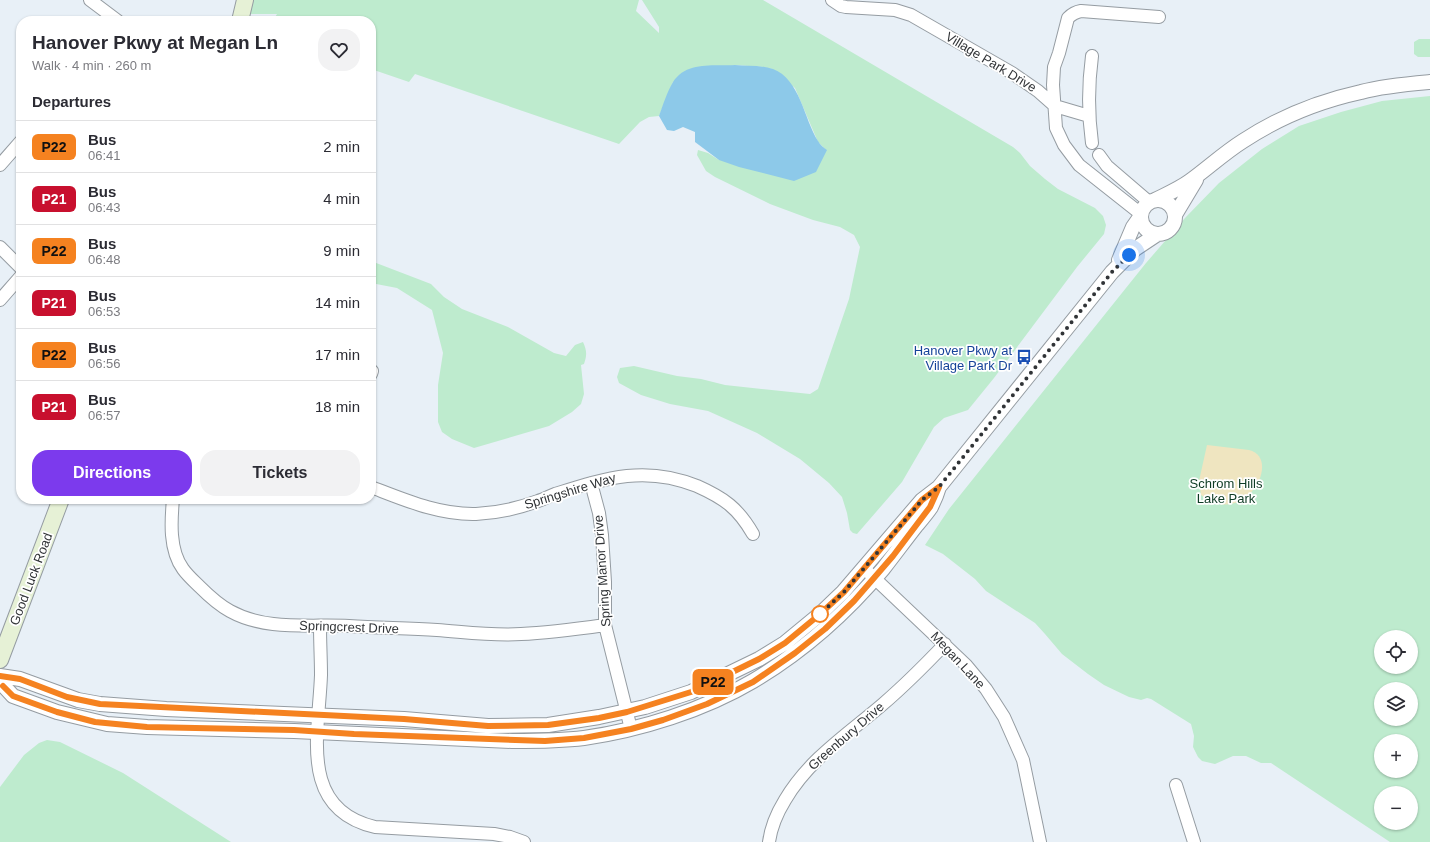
<!DOCTYPE html>
<meta charset="utf-8">
<style>
body{margin:0;font-family:Helvetica,sans-serif;background:#f2f2f3;color:#2b2b33;height:100vh;display:flex;flex-direction:column;font-size:15px;white-space:nowrap}
*{box-sizing:border-box;margin:0}
p{font-size:13px;color:#7c7c81}
.icon{flex:none;width:22px;height:22px;fill:none;stroke:currentColor;stroke-width:2;stroke-linecap:round;stroke-linejoin:round}
.map{position:relative;flex:1;overflow:hidden}
.side{position:absolute;left:16px;top:16px;width:360px;height:488px;display:flex;flex-direction:column;background:#fff;border-radius:16px;box-shadow:0 1px 3px #0004}
.side>*{flex:none}
.badge{padding:0 8px;border-radius:6px;font-size:14px;line-height:26px}
.fabs{position:absolute;left:1374px;top:630px;display:grid;gap:8px}
.fabs a{display:grid;place-items:center;width:44px;height:44px;border-radius:50%;background:#fff;box-shadow:0 1px 3px #0004;font-size:20px}
.you{position:absolute;width:20px;height:20px;margin:-10px;border:3px solid #fff;border-radius:50%;background:#1a73e8;box-shadow:0 0 0 6px #1a73e833}
.map>.badge{position:absolute;translate:-50% -50%;box-shadow:0 0 0 2px #fff}
h2{padding:0 16px;font-size:15px;line-height:36px}
.round{display:grid;place-items:center;flex:none;width:42px;height:42px;border-radius:16px;background:#f2f2f3}
.head{display:flex;align-items:center;justify-content:space-between;height:68px;padding:0 16px}
h1{font-size:19px;font-weight:700;line-height:30px}
.cta{display:flex;gap:8px;margin-top:auto;padding:8px 16px}
.cta a{flex:1;height:46px;border-radius:16px;background:#7c3aed;color:#fff;font-size:16px;font-weight:700;line-height:46px;text-align:center}
.cta a+a{background:#f2f2f3;color:#2b2b33}
ul{padding:0;list-style:none}
li{display:flex;align-items:center;gap:12px;height:52px;padding:0 16px;border-top:1px solid #e1e1e2}
li div{flex:1}
li b{display:block;font-size:15px}
li em{font-style:normal}
li .badge{min-width:44px;font-weight:700;text-align:center}
.map>svg:first-child{display:block}
.green{fill:#beebce;fill-rule:evenodd}
.sand{fill:#efe5c0}
.water{fill:#8dc9e9}
.lines{fill:none;stroke-linecap:round;stroke-linejoin:round}
.minor-casing{stroke:#959ca2;stroke-width:14}
.tertiary-casing{stroke:#959ca2;stroke-width:16}
.secondary-casing{stroke:#959ca2;stroke-width:18}
.minor{stroke:#fff;stroke-width:12}
.tertiary{stroke:#fff;stroke-width:14}
.secondary{stroke:#e6f1d6;stroke-width:16}
.line-casing{stroke:#fff;stroke-width:9}
.line{stroke:#f58220;stroke-width:6}
.walk{stroke:#313437;stroke-width:4;stroke-dasharray:0 7.2}
.stop-dot{fill:#fff;stroke:#f58220;stroke-width:2}
.labels{text-anchor:middle;dominant-baseline:central;stroke-width:3.5;stroke-linejoin:round;paint-order:stroke}
.street-label{font-size:13px;fill:#313437;stroke:#fff}
.transit-label{font-size:13px;fill:#164399;stroke:#fff;text-anchor:end}
.park-label{font-size:13px;fill:#0e3b24;stroke:#fff}
</style>
<div class="map">
<svg width="1430" height="842" viewBox="0 0 1430 842">
<rect width="100%" height="100%" fill="#e8f0f7"/>
<path class="green" d="M245 0H639L636 11 659 33V27L642 0H763L1013 147 1020 153 1030 166 1045 179 1058 189 1095 208 1103 216 1106 225 1104 234 1077 267 994 378 968 410 944 418 934 427 902 482 857 534 853 533 850 530 847 513 842 497 829 483 800 459 757 433 708 411 670 404 641 395 619 383 617 377 620 368 634 366 677 376 701 379 725 385 810 394 818 389 849 299 860 247 854 235 840 227 813 220 770 204 715 177 706 171 697 155 698 150 708 153 719 160 826 150 818 142 795 88 772 69 763 67 735 65 673 82 659 116 649 117 640 122 619 144 415 74 409 82 371 69V21H273L277 14H241Z
M1419 39H1430V57H1418L1414 54V42Z
M1430 96V842H1390L1271 763H1261L1246 756H1233L1215 764 1202 761 1198 757 1193 747 1194 736 1191 724 1151 699 1147 698 1141 700 1129 697 1104 685 1088 674 1062 654 1045 634 1035 623 986 591 975 579 943 554 925 545 949 509 1146 263 1185 218 1219 183 1262 149 1299 126 1341 112 1382 101ZM1381 637H1411V667H1381ZM1381 689H1411V719H1381ZM1381 741H1411V771H1381ZM1381 793H1411V823H1381Z
M371 261 431 284 444 297 462 309 508 327 554 353 566 356 575 345 583 342C587 351 587 355 584 364L581 365 584 394 581 404 572 412 549 426 474 448 452 439 442 432 438 422V385L443 353 432 310 397 288 371 283Z
M47 740 60 742 123 773 231 842H0V787L24 755 39 743Z"/>
<path class="sand" d="M1207 445 1249 450C1283 458 1245 530 1201 495L1199 481Z"/>
<path class="water" d="M735 65C747 66 761 65 773 69 800 79 804 119 818 141 820 145 824 148 827 150L816 172 794 181 739 167 719 160 695 142V132L683 127 674 131 667 130 659 116C663 105 667 92 673 82 686 61 714 66 735 65Z"/>
<g class="lines">
<defs>
<path id="minor" d="M90 0 118 21
M832 0 841 6 846 7 895 10 911 15 1012 73 1038 91 1055 106 1089 116
M1092 56C1088 86 1088 114 1092 143
M1099 155 1107 166 1149 202
M0 165 21 141
M1141 214 1079 165 1064 145 1056 128 1053 85 1054 67 1059 53 1068 18C1072 14 1075 12 1081 11L1159 17
M0 247 21 268
M0 300 21 276
M371 374 372 371
M591 483 599 513 602 535 605 582V625L631 729
M371 487C405 500 439 515 476 514 497 513 519 508 538 501 544 499 550 496 555 494 606 478 645 465 697 486 724 498 738 508 753 534
M173 499C171 521 169 550 183 569 188 576 194 581 200 587 209 596 219 605 230 611 266 631 310 624 349 626 378 628 407 628 437 630 465 632 493 636 521 634 549 633 577 629 605 625
M868 572 966 665 986 689 1004 717 1023 760 1040 842
M320 626C320 643 321 659 321 675 319 733 298 809 375 827L494 834 510 837 524 842
M1176 785 1194 842
M769 842C771 827 777 813 785 800 809 759 848 734 883 704 905 685 925 665 945 644"/>
<path id="tertiary" d="M1141 217a17 17 0 1 1 34 0a17 17 0 1 1-34 0Z
M1155 200C1167 194 1179 189 1190 181 1208 168 1224 153 1243 141 1278 118 1320 101 1361 92 1383 86 1407 84 1430 82
M1175 215 1196 180
M1119 260 1133 227 1140 217
M0 676 20 679 78 700 100 704 166 709 404 719 488 726 548 725 599 717 645 707 691 692 759 659 785 643 819 615 843 592 922 500 939 487
M0 682 13 696 57 712 107 724 147 727 294 731 512 741C536 741 560 741 584 738 640 730 704 710 753 681 802 652 846 613 883 569 894 555 905 540 916 526 921 520 927 513 931 507 934 501 937 494 939 487L1112 272 1135 249 1156 235"/>
<path id="secondary" d="M240 21 245 0
M0 660 61 499"/>
</defs>
<use href="#minor" class="minor-casing"/>
<use href="#tertiary" class="tertiary-casing"/>
<use href="#secondary" class="secondary-casing"/>
<use href="#minor" class="minor"/>
<use href="#tertiary" class="tertiary"/>
<use href="#secondary" class="secondary"/>
</g>
<g class="lines">
<defs>
<path id="line" d="M0 676 20 679 67 697 100 704 404 719 488 726 548 725 599 718 627 712 691 692 708 684 759 659 785 643 819 615 844 592 922 500 939 487 930 507 893 556 854 601 825 629 795 653 753 682 707 704 663 720 631 729 584 738 545 741 354 734 294 730 147 727 95 722 57 712 13 696 3 686"/>
</defs>
<use href="#line" class="line-casing"/>
<use href="#line" class="line"/>
<path class="walk" d="M820 614 819 615 844 592 922 500 939 487 1112 272 1129 255"/>
</g>
<defs>
<symbol id="bus-bare" viewBox="-9 -9 18 18"><path d="M-5-6H5V4H4V6H2V4H-2V6H-4V4H-5ZM-3.5-4V0h7V-4ZM-3.5 1.2v1.5H-2V1.2ZM2 1.2v1.5H3.5V1.2Z" fill="#1a4fb4" stroke="#fff" stroke-width="2.5" paint-order="stroke"/></symbol>
</defs>
<g fill-rule="evenodd">
<use href="#bus-bare" x="1013" y="346" width="22" height="22"/>
</g>
<circle class="stop-dot" cx="820" cy="614" r="8"/>
<g class="labels">
<g class="street-label">
<text transform="translate(991 62) rotate(31)">Village Park Drive</text>
<text transform="translate(570 491) rotate(-17)">Springshire Way</text>
<text transform="translate(602 571) rotate(-94)">Spring Manor Drive</text>
<text transform="translate(31 579) rotate(-69)">Good Luck Road</text>
<text transform="translate(349 627) rotate(2)">Springcrest Drive</text>
<text transform="translate(958 660) rotate(47)">Megan Lane</text>
<text transform="translate(846 736) rotate(-41)">Greenbury Drive</text>
</g>
<g class="transit-label">
<text x="1012" y="350">Hanover Pkwy at<tspan x="1012" dy="15">Village Park Dr</tspan></text>
</g>
<g class="park-label">
<text x="1226" y="483">Schrom Hills<tspan x="1226" dy="15">Lake Park</tspan></text>
</g>
</g>
</svg>
<div class="fabs">
<a><svg class="icon" aria-label="locate" viewBox="0 0 24 24"><circle cx="12" cy="12" r="6"/><path d="M12 2v4M12 18v4M2 12h4M18 12h4"/></svg></a>
<a><svg class="icon" aria-label="layers" viewBox="0 0 24 24"><path d="M12 4l9 5-9 5-9-5zM3 14l9 5 9-5"/></svg></a>
<a>+</a>
<a>−</a>
</div>
<div class="you" style="left:1129px;top:255px"></div>
<b class="badge" style="left:713px;top:682px;background:#f58220;color:#111">P22</b>
<section class="side">
<div class="head"><div><h1>Hanover Pkwy at Megan Ln</h1><p>Walk · 4 min · 260 m</p></div><a class="round"><svg class="icon" aria-label="heart" viewBox="0 0 24 24"><path d="M12 20l-8-8c-3-5 5-10 8-4 3-6 11-1 8 4z"/></svg></a></div>
<h2>Departures</h2>
<ul>
<li><span class="badge" style="background:#f58220;color:#111">P22</span><div><b>Bus</b><p>06:41</p></div><em>2 min</em></li>
<li><span class="badge" style="background:#c8102e;color:#fff">P21</span><div><b>Bus</b><p>06:43</p></div><em>4 min</em></li>
<li><span class="badge" style="background:#f58220;color:#111">P22</span><div><b>Bus</b><p>06:48</p></div><em>9 min</em></li>
<li><span class="badge" style="background:#c8102e;color:#fff">P21</span><div><b>Bus</b><p>06:53</p></div><em>14 min</em></li>
<li><span class="badge" style="background:#f58220;color:#111">P22</span><div><b>Bus</b><p>06:56</p></div><em>17 min</em></li>
<li><span class="badge" style="background:#c8102e;color:#fff">P21</span><div><b>Bus</b><p>06:57</p></div><em>18 min</em></li>
</ul>
<div class="cta"><a>Directions</a><a>Tickets</a></div>
</section>
</div>
